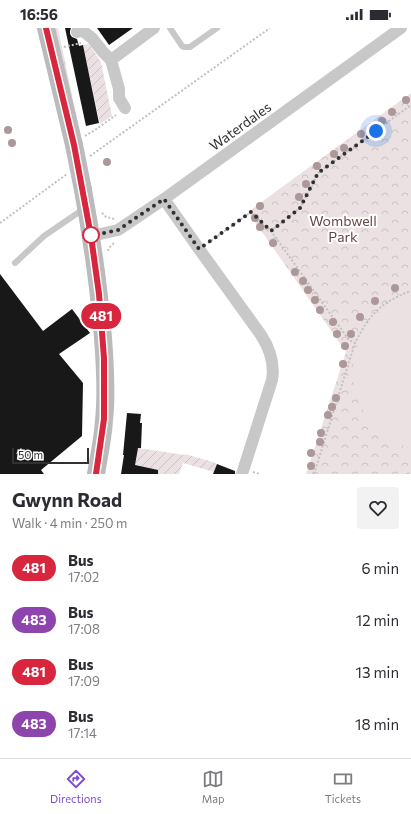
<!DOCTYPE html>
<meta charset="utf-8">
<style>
body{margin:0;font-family:Commissioner,sans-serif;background:#f2f2f3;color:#2b2b33;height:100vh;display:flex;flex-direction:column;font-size:15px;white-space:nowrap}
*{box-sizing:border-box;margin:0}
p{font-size:13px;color:#7c7c81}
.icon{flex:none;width:22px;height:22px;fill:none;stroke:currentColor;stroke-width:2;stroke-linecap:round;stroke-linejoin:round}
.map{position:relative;height:446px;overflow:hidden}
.sheet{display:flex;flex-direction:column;background:#fff;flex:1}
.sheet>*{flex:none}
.badge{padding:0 8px;border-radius:13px;font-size:14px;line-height:26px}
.scale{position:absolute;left:12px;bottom:10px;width:77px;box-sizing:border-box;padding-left:4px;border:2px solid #313131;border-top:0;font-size:11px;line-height:14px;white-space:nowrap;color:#313131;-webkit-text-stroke:3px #fff;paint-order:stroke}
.you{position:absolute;width:20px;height:20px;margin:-10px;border:3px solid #fff;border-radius:50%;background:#1a73e8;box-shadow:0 0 0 6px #1a73e833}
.map>.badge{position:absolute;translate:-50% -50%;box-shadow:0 0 0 2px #fff}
.round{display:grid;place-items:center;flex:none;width:42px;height:42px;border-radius:4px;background:#f2f2f3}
.headline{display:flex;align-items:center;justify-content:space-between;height:68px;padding:0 12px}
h1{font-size:19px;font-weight:700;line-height:30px}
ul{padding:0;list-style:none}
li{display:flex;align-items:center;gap:12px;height:52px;padding:0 12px}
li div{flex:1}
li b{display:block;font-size:15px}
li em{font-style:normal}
li .badge{min-width:44px;font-weight:700;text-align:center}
.status{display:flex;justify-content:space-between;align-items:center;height:28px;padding:0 20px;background:#fff;direction:ltr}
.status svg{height:11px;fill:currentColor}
.dock{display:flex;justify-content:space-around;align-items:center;height:56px;border-top:1px solid #e1e1e2;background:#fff;font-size:11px;color:#7c7c81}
.dock a{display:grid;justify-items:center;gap:2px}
.dock .on{color:#7e4bd0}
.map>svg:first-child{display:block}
.grass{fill:url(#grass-tufts)}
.park{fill:url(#park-crowns)}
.garden{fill:url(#garden-furrows)}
.pitch{fill:#ece1e2}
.building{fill:#181818}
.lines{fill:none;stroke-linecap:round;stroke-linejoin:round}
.path{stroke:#c1c1c1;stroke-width:2;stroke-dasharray:2 2;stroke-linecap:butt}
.lane{stroke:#c8c8c8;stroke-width:6}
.street{stroke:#c8c8c8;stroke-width:12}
.secondary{stroke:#bbb;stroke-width:18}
.secondary-bridge{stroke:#bbb;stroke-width:18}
.tree{fill:#ac9898}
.line-casing{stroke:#fff;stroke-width:9}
.line{stroke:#d7263d;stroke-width:6}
.walk{stroke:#313131;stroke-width:4;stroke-dasharray:0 7.2}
.stop-dot{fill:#fff;stroke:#d7263d;stroke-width:2}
.labels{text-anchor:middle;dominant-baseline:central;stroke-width:4;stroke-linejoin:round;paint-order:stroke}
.street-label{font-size:14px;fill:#313131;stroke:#fff}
.park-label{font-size:14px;fill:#684444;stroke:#fff}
</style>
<div class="status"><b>16:56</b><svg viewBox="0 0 49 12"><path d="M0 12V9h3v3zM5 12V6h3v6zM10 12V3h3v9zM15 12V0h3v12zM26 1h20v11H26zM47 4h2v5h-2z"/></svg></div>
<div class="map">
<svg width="411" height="446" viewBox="0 0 411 446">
<defs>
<pattern id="grass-tufts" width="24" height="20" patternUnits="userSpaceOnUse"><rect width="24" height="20" fill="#ece1e2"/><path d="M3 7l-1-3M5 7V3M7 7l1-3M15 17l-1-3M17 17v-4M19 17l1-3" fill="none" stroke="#cbc2c2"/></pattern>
<pattern id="park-crowns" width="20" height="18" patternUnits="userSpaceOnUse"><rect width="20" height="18" fill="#ece1e2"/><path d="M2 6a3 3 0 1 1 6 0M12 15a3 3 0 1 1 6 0" fill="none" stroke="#cbc2c2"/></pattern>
<pattern id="garden-furrows" width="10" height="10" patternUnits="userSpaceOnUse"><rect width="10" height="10" fill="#ece1e2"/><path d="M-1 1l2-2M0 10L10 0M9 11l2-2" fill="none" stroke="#cbc2c2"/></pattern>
</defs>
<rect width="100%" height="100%" fill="#fff"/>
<path class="grass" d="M51 0H58L87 138Z"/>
<path class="park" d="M411 65V446H306L346 324 248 184Z"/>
<path class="garden" d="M89 16 101 34 112 88 100 96 83 17Z
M138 420 185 427V426L213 434 217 436 214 444 183 435 179 446H143L133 437Z"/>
<path class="pitch" d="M411 268V421L387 410 369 393 357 371 352 346 356 322 365 301 380 284 399 272Z"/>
<path class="building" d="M65 0H71L70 3V6L72 9 77 11 79 18 83 17 99 95 86 98Z
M97 0H133L109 17Z
M0 246 43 303 72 281 90 305 59 326 83 355 82 408 41 442 44 446H0Z
M127 385 141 386 140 395H142L141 420H138L135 437 158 442V446H121L124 427H123Z
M217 436 235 443V446H213Z"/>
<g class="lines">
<path class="path" d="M64 19 81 15
M85 108 95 102 116 87
M90 128 270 0
M102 185 106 189 114 191
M0 195 67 146
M271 203 300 180 318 145 411 77
M208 215 251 184 271 203 349 312 355 315
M108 223 109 220 115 214
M253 444 259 446
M314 446 355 315C369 287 381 274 411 263
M407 446 411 445"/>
<path class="lane" d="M170 0 182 18 184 19H190L217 0
M15 235 44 208 85 180"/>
<path class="street" d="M77 4 80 3 84 4 92 10 103 24 111 32 119 61V70L125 80
M111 32 154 0
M164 171 199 221 261 307C270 321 275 335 272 352L242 446
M91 208 118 202 164 171 401 0"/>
<path class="secondary" d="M46 0 74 117
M83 162C92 211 99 260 103 310 105 336 107 366 104 392 103 410 99 428 96 446"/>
<path class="secondary-bridge" d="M74 117 83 162"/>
</g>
<g class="tree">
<circle cx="406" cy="72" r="4"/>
<circle cx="392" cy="84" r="4"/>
<circle cx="382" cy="93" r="4"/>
<circle cx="372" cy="99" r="4"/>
<circle cx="8" cy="102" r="4"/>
<circle cx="361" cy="106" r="4"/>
<circle cx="12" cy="115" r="4"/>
<circle cx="344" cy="120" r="4"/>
<circle cx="334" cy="126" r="4"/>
<circle cx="107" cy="134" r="4"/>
<circle cx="317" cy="138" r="4"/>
<circle cx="306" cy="156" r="4"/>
<circle cx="299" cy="169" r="4"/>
<circle cx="260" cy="178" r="4"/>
<circle cx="255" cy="190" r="4"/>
<circle cx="260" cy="199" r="4"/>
<circle cx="273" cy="215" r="4"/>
<circle cx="295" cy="244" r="4"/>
<circle cx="303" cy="253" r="4"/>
<circle cx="395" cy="260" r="4"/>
<circle cx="308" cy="262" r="4"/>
<circle cx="315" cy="272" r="4"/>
<circle cx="375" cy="273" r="4"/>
<circle cx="320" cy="282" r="4"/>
<circle cx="360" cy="289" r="4"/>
<circle cx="333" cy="294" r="4"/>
<circle cx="337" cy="306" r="4"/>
<circle cx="351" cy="306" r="4"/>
<circle cx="345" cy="318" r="4"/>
<circle cx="343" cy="336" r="4"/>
<circle cx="336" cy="370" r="4"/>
<circle cx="332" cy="379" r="4"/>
<circle cx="328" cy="387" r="4"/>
<circle cx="321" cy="405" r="4"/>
<circle cx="320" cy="414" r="4"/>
<circle cx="311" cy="425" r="4"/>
<circle cx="311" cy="438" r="4"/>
</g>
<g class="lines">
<defs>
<path id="line" d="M46 0 74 117 91 208 99 266 104 330V391L96 446"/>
</defs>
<use href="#line" class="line-casing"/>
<use href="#line" class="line"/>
<path class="walk" d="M91 207V208L118 202 164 171 199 221 251 184 271 203 300 180 318 145 376 103"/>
</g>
<circle class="stop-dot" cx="91" cy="207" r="8"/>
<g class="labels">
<g class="street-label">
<text transform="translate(240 98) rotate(-36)">Waterdales</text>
</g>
<g class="park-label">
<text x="343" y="192">Wombwell<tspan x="343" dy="16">Park</tspan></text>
</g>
</g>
</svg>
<div class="scale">50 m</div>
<div class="you" style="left:376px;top:103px"></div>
<b class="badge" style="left:101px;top:288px;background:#d7263d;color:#fff">481</b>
</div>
<section class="sheet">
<div class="headline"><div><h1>Gwynn Road</h1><p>Walk · 4 min · 250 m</p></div><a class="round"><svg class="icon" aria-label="heart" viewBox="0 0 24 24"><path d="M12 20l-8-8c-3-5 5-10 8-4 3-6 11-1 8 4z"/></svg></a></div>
<ul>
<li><span class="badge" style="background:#d7263d;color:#fff">481</span><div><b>Bus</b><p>17:02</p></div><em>6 min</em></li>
<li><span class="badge" style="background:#8e44ad;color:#fff">483</span><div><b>Bus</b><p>17:08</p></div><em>12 min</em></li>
<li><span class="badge" style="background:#d7263d;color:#fff">481</span><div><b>Bus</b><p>17:09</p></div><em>13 min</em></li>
<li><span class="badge" style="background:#8e44ad;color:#fff">483</span><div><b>Bus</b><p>17:14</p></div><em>18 min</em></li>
</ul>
</section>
<nav class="dock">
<a class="on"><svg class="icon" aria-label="directions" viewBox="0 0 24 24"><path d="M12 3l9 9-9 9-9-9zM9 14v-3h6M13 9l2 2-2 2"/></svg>Directions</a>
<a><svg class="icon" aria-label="map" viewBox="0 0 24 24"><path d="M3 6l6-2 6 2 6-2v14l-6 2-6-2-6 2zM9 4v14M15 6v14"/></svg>Map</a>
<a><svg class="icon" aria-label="tickets" viewBox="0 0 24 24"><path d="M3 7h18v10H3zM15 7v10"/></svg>Tickets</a>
</nav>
